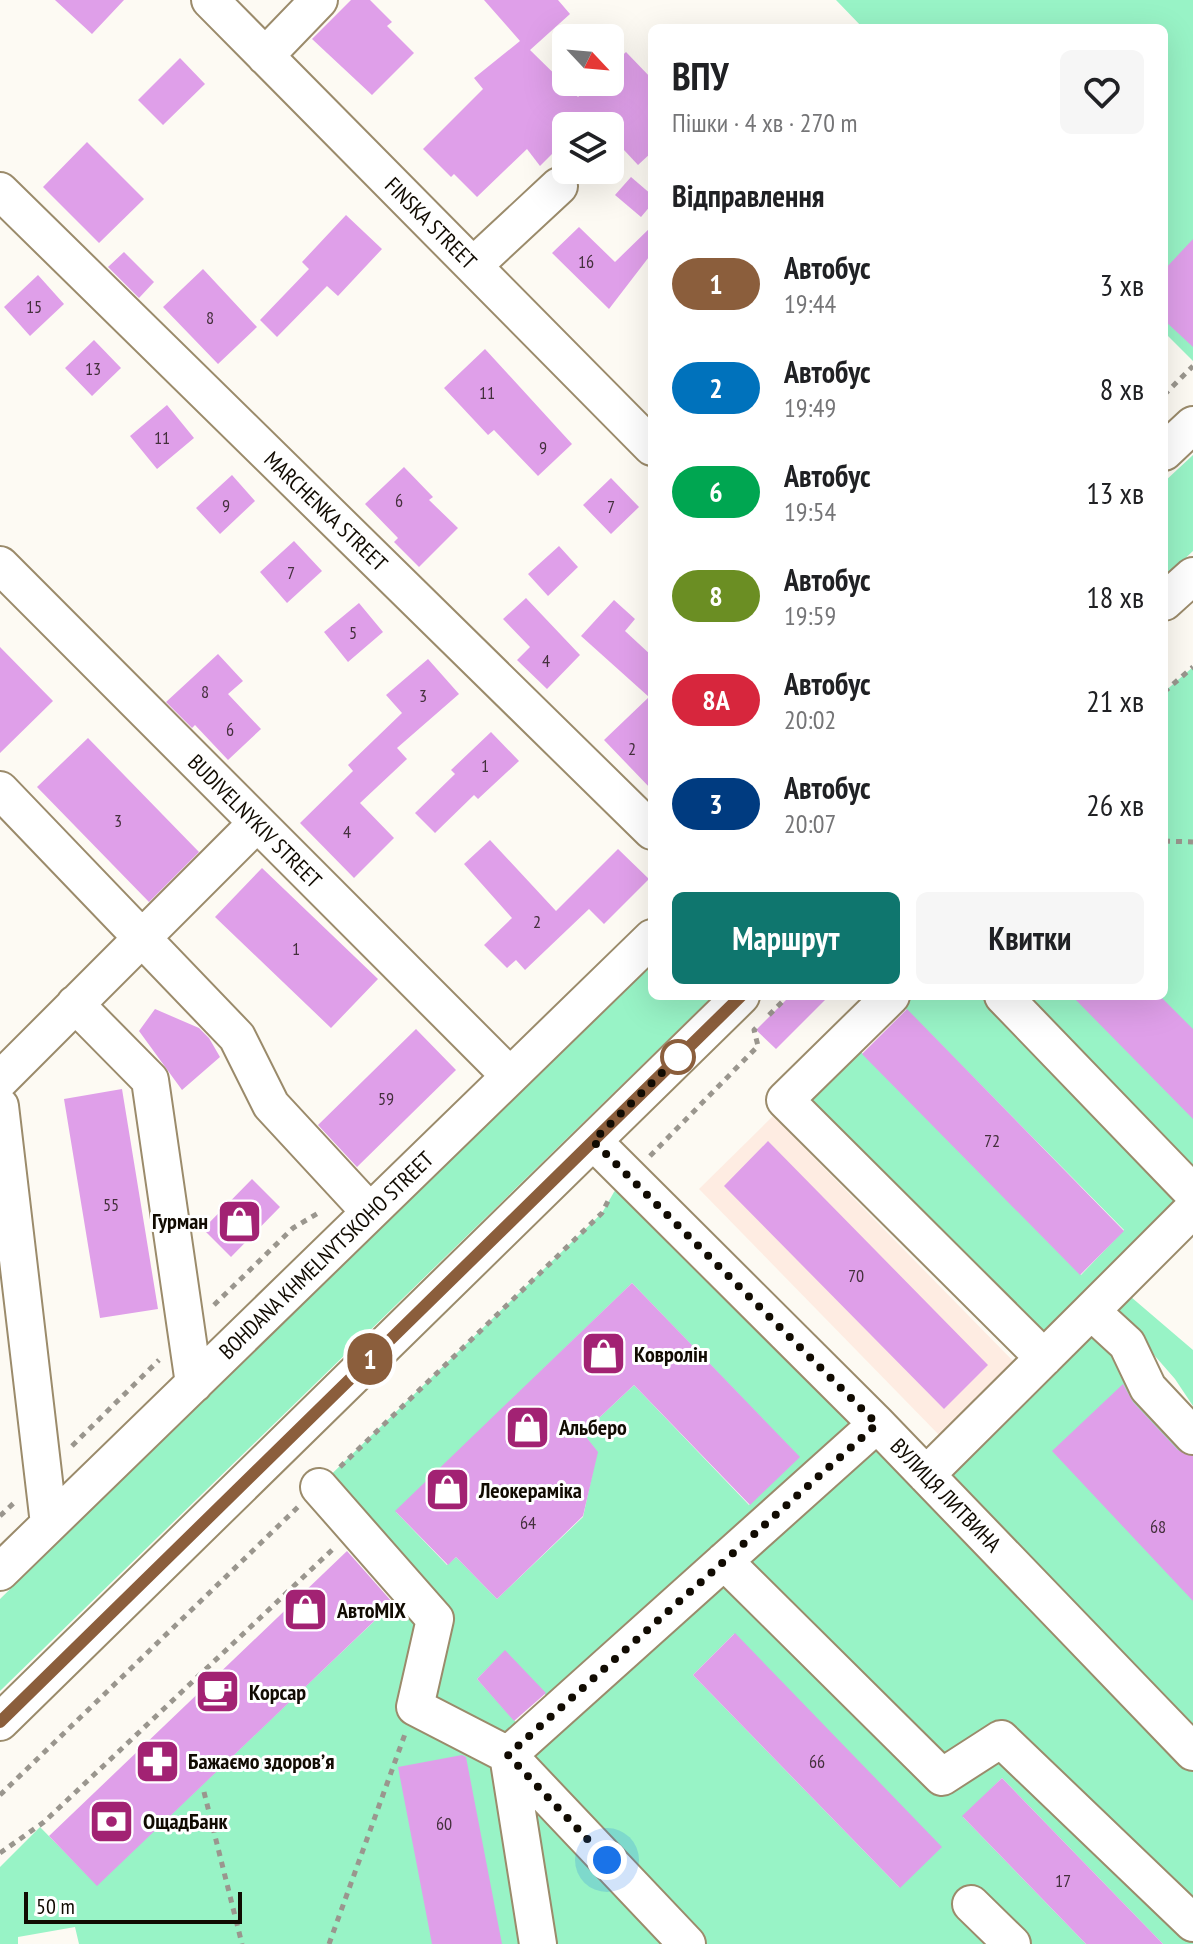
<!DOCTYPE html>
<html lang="uk">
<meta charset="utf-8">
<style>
body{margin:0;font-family:"PT Sans Narrow",sans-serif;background:#f6f6f6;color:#202124;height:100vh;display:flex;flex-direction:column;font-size:30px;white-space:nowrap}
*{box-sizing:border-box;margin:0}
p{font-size:26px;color:#757577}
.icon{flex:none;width:44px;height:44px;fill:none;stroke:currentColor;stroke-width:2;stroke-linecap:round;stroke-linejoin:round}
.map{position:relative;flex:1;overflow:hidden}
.details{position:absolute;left:648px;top:24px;width:520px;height:976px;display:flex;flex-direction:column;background:#fff;border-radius:12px;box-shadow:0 8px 32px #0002}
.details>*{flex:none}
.badge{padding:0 16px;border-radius:26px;font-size:28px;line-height:52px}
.needle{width:52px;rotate:116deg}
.fabs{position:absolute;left:552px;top:24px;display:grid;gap:16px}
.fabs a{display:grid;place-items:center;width:72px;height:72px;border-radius:12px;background:#fff;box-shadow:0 8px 32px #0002;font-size:40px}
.scale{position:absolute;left:24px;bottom:20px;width:218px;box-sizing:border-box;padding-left:8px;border:4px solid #110b02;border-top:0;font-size:22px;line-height:28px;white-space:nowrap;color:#110b02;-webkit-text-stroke:6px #fff;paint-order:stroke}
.you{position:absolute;width:40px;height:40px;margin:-20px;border:6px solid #fff;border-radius:50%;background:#1a73e8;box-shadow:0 0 0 12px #1a73e833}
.map>.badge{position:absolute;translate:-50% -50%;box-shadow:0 0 0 4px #fff}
h2{padding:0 24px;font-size:30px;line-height:72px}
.round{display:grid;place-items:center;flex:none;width:84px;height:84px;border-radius:12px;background:#f6f6f6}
.overview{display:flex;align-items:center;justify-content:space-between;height:136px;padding:0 24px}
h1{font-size:38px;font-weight:700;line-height:60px}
.action{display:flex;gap:16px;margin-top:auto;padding:16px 24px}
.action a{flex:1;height:92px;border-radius:12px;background:#0f766e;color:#fff;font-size:32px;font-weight:700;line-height:92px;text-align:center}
.action a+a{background:#f6f6f6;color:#202124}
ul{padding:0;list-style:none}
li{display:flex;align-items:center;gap:24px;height:104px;padding:0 24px}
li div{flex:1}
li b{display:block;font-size:30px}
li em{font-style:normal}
li .badge{min-width:88px;font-weight:700;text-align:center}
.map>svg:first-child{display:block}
.education{fill:#feece2}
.green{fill:#98f3c6;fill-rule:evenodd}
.building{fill:#df9fe9}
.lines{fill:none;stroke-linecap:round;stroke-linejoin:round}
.minor-casing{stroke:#9b8b6b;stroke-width:40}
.path{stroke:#9a968e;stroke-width:5;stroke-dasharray:6 6;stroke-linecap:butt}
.minor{stroke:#fff;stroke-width:36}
.line-casing{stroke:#fff;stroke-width:18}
.line{stroke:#8b5e3c;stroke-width:12}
.walk{stroke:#110b02;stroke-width:8;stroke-dasharray:0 14.4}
.stop-dot{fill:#fff;stroke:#8b5e3c;stroke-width:4}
.labels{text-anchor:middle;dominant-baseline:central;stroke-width:6;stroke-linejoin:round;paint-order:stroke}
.number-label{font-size:18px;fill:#44303c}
.street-label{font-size:22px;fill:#110b02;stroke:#fff}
.poi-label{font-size:22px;font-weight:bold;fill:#110b02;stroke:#fff;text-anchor:start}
</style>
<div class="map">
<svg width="1193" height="1944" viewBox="0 0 1193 1944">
<rect width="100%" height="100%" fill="#fdfaf3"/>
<path class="education" d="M773 1116 1016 1364 941 1437 699 1189Z"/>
<path class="green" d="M836 0H1193V361L1164 332V28H863Z
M1193 455V551L1164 578V482Z
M1193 667V1209L1117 1285 1193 1350V1406L1175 1379 1107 1301 1091 1311 1193 1427V1944H1163L1002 1778 963 1817 1086 1944H79L75 1927 18 1937V1944H0V1867L40 1827 97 1885 406 1591 314 1491 602 1213 614 1192 630 1175 926 1474 1043 1358 785 1100 891 996H1164V692ZM901 1004 1124 1230 1081 1275 859 1050ZM632 1283 799 1457 749 1505 634 1385 583 1433 597 1452 583 1517 497 1599 456 1557 447 1565 396 1512ZM734 1634 900 1888 693 1675ZM505 1651 550 1700 523 1730 477 1679Z
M652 962V996H713L0 1691V1599Z"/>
<path class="building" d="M55 0H124L92 34Z
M351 0H370L392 22 387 26 414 53 372 95 312 39Z
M484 0H558L570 14 530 50 578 97 594 82H610V67L626 52 652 79V152L638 165 610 135V126H566V140L540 166 527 149 477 197 454 174 451 177 423 149 483 89 474 78 520 41Z
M180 58 205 84 163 125 138 100Z
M87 142 144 199 99 243 43 187Z
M631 177 652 195V204L641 217 615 195Z
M346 215 382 249 338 296 327 286 277 337 260 320 309 269 302 262Z
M652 226V253L609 309 552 253 579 227 615 262Z
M1193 239V347L1164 320V270Z
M124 252 154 282 139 298 108 267Z
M203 269 257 327 218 364 163 307Z
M38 275 64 304 30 336 4 307Z
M94 340 121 368 92 396 65 368Z
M485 349 572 444 538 476 494 430 488 435 444 388Z
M167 405 194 438 157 469 130 436Z
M404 467 433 497 429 500 458 528 419 567 394 542 398 538 365 504Z
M232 475 255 501 220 534 196 508Z
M611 478 639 507 611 534 583 505Z
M294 541 322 571 287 603 260 572Z
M559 546 578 567 548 596 528 574Z
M526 598 580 655 547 689 517 660 530 647 503 619Z
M614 600 635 619 625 631 652 656V790L604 740 649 697 581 636Z
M359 603 383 632 348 662 324 632Z
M0 647 53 701 0 753Z
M218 654 243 681 228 694 261 729 228 760 195 725 192 728 166 702Z
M428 659 459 694 397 748 407 759 360 803 394 838 354 878 300 823 353 771 348 765 402 713 386 695Z
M491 732 519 761 478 799 474 795 435 833 415 813 455 774 451 770Z
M88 738 199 852 149 902 37 787Z
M490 840 556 911 618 849 649 879 604 924 589 909 525 970 516 960 507 968 484 945 512 918 464 864Z
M262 868 378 979 331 1028 215 917Z
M790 996H829L776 1049 756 1030Z
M1072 996H1160L1193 1029V1119Z
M155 1009 199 1028 209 1038 220 1057 182 1090 139 1031Z
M907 1009 1124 1231 1080 1275 862 1054Z
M416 1029 456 1070 357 1167 318 1125Z
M122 1089 158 1309 100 1318 64 1099Z
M768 1141 988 1365 944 1409 724 1186Z
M252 1179 280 1207 231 1257 203 1229Z
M632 1283 800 1457 750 1505 634 1385 583 1433 598 1452 583 1516 497 1599 456 1557 448 1565 395 1511Z
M1123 1384 1133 1402 1178 1450 1193 1456V1601L1052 1451Z
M347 1551 393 1603 97 1886 49 1836Z
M735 1633 942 1847 900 1888 693 1675Z
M505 1650 546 1693 514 1721 477 1679Z
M462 1755 466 1757 502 1944H432L398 1767Z
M1002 1778 1163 1944H1086L962 1816Z"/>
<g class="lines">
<defs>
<path id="minor" d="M210 0 652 447
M265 56 319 0
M0 191 652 831
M473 266 559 186
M1164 452 1193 425
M0 565 510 1076
M1164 602 1193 576
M0 790 237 1037 271 1105 370 1212
M891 996 785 1100 1044 1358
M1003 996 1193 1193
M75 1004 150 1080 194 1384
M0 1080 257 823
M0 1106 49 1524
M593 1141 877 1424 1193 1752
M1091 1311 1193 1209
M926 1475 1091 1311 1127 1344 1148 1388 1193 1436
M319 1487 435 1619 415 1707 508 1755 687 1944
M724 1561 942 1777 1001 1739 1193 1923
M0 1572 652 938
M0 1722 741 996
M508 1755 877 1424
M508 1755 538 1944
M971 1904 1012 1944"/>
</defs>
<use href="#minor" class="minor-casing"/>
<path class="path" d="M1164 395 1193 366
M1164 692 1193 667
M1164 841 1193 842
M769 1015 788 996
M650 1156 758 1046 754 1030 756 1028
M214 1305 293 1228 320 1212
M72 1446 159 1360
M340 1467 602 1213 608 1201
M0 1516 16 1501
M204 1792 242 1944
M0 1795 298 1507
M0 1853 44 1822 333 1549
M329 1944 405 1734"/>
<use href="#minor" class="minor"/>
</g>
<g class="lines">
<defs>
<path id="line" d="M0 1722 741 996"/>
</defs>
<use href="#line" class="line-casing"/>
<use href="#line" class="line"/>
<path class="walk" d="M607 1860 508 1755 877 1424 593 1141 678 1057"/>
</g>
<defs>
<symbol id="shop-square" viewBox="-11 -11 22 22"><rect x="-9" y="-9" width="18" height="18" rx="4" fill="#a22273" stroke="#fff"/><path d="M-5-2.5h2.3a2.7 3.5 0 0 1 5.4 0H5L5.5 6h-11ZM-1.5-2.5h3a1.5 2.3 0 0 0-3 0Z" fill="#fff"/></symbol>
<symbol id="cafe-square" viewBox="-11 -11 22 22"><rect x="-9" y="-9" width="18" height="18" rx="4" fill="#a22273" stroke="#fff"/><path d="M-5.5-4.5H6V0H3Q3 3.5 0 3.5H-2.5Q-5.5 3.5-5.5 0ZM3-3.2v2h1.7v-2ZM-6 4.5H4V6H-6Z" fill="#fff"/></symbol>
<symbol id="pharmacy-square" viewBox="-11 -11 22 22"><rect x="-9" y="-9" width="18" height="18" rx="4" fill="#a22273" stroke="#fff"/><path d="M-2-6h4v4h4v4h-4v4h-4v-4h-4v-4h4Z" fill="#fff"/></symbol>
<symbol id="bank-square" viewBox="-11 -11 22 22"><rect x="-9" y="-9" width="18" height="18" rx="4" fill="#a22273" stroke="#fff"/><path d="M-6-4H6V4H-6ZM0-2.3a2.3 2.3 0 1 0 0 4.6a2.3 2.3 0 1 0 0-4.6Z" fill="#fff"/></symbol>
</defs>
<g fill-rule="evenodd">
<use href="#shop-square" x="214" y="1196" width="51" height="51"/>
<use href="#shop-square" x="578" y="1328" width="51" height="51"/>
<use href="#shop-square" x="502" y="1402" width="51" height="51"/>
<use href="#shop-square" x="422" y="1464" width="51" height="51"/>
<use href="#shop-square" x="280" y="1584" width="51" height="51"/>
<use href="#cafe-square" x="192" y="1666" width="51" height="51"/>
<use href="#pharmacy-square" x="132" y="1736" width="51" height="51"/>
<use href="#bank-square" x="86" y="1796" width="51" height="51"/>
</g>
<circle class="stop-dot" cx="678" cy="1057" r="16"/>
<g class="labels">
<g class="number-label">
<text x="586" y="261">16</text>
<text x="34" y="306">15</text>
<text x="210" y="317">8</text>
<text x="93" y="368">13</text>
<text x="487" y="392">11</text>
<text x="162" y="437">11</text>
<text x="543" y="447">9</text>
<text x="399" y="500">6</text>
<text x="226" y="505">9</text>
<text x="611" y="506">7</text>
<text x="291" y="572">7</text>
<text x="353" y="632">5</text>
<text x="546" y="660">4</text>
<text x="205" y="691">8</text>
<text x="423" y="695">3</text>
<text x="230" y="729">6</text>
<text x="632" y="748">2</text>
<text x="485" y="765">1</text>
<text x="118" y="820">3</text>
<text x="347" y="831">4</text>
<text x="537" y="921">2</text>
<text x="296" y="948">1</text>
<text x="386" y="1098">59</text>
<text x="992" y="1140">72</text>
<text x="111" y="1204">55</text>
<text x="856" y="1275">70</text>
<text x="528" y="1522">64</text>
<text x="1158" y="1526">68</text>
<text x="817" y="1761">66</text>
<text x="444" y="1823">60</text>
<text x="1063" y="1880">17</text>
</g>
<g class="street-label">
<text transform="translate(431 223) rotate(45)">FINSKA STREET</text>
<text transform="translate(326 511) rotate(44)">MARCHENKA STREET</text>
<text transform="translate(255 821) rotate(45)">BUDIVELNYKIV STREET</text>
<text transform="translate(326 1255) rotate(-44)">BOHDANA KHMELNYTSKOHO STREET</text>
<text transform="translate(946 1495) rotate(46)">ВУЛИЦЯ ЛИТВИНА</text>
</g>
<g class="poi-label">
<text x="208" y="1221" text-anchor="end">Гурман</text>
<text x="634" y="1354">Ковролін</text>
<text x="559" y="1427">Альберо</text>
<text x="479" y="1490">Леокераміка</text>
<text x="337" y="1610">АвтоMIX</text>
<text x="249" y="1692">Корсар</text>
<text x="188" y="1761">Бажаємо здоровʼя</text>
<text x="143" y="1821">ОщадБанк</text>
</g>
</g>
</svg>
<div class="fabs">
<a><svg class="needle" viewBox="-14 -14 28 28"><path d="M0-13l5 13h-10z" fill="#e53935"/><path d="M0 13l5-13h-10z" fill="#757577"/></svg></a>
<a><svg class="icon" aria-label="layers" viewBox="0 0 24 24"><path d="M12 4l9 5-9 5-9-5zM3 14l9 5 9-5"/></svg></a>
</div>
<div class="scale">50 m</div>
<div class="you" style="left:607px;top:1860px"></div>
<b class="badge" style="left:370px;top:1359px;background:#8b5e3c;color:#fff">1</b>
<section class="details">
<div class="overview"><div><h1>ВПУ</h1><p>Пішки · 4 хв · 270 m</p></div><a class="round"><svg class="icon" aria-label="heart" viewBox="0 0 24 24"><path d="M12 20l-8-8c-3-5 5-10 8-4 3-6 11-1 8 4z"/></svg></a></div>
<h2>Відправлення</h2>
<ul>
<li><span class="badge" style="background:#8b5e3c;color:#fff">1</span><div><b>Автобус</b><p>19:44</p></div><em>3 хв</em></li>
<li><span class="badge" style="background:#0072bc;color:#fff">2</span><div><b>Автобус</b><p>19:49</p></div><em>8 хв</em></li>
<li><span class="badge" style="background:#00a651;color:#fff">6</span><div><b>Автобус</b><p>19:54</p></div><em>13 хв</em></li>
<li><span class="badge" style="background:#6b8e23;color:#fff">8</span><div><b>Автобус</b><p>19:59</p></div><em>18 хв</em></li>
<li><span class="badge" style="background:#d7263d;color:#fff">8А</span><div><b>Автобус</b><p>20:02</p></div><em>21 хв</em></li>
<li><span class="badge" style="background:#003b80;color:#fff">3</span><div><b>Автобус</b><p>20:07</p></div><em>26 хв</em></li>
</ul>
<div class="action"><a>Маршрут</a><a>Квитки</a></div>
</section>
</div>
